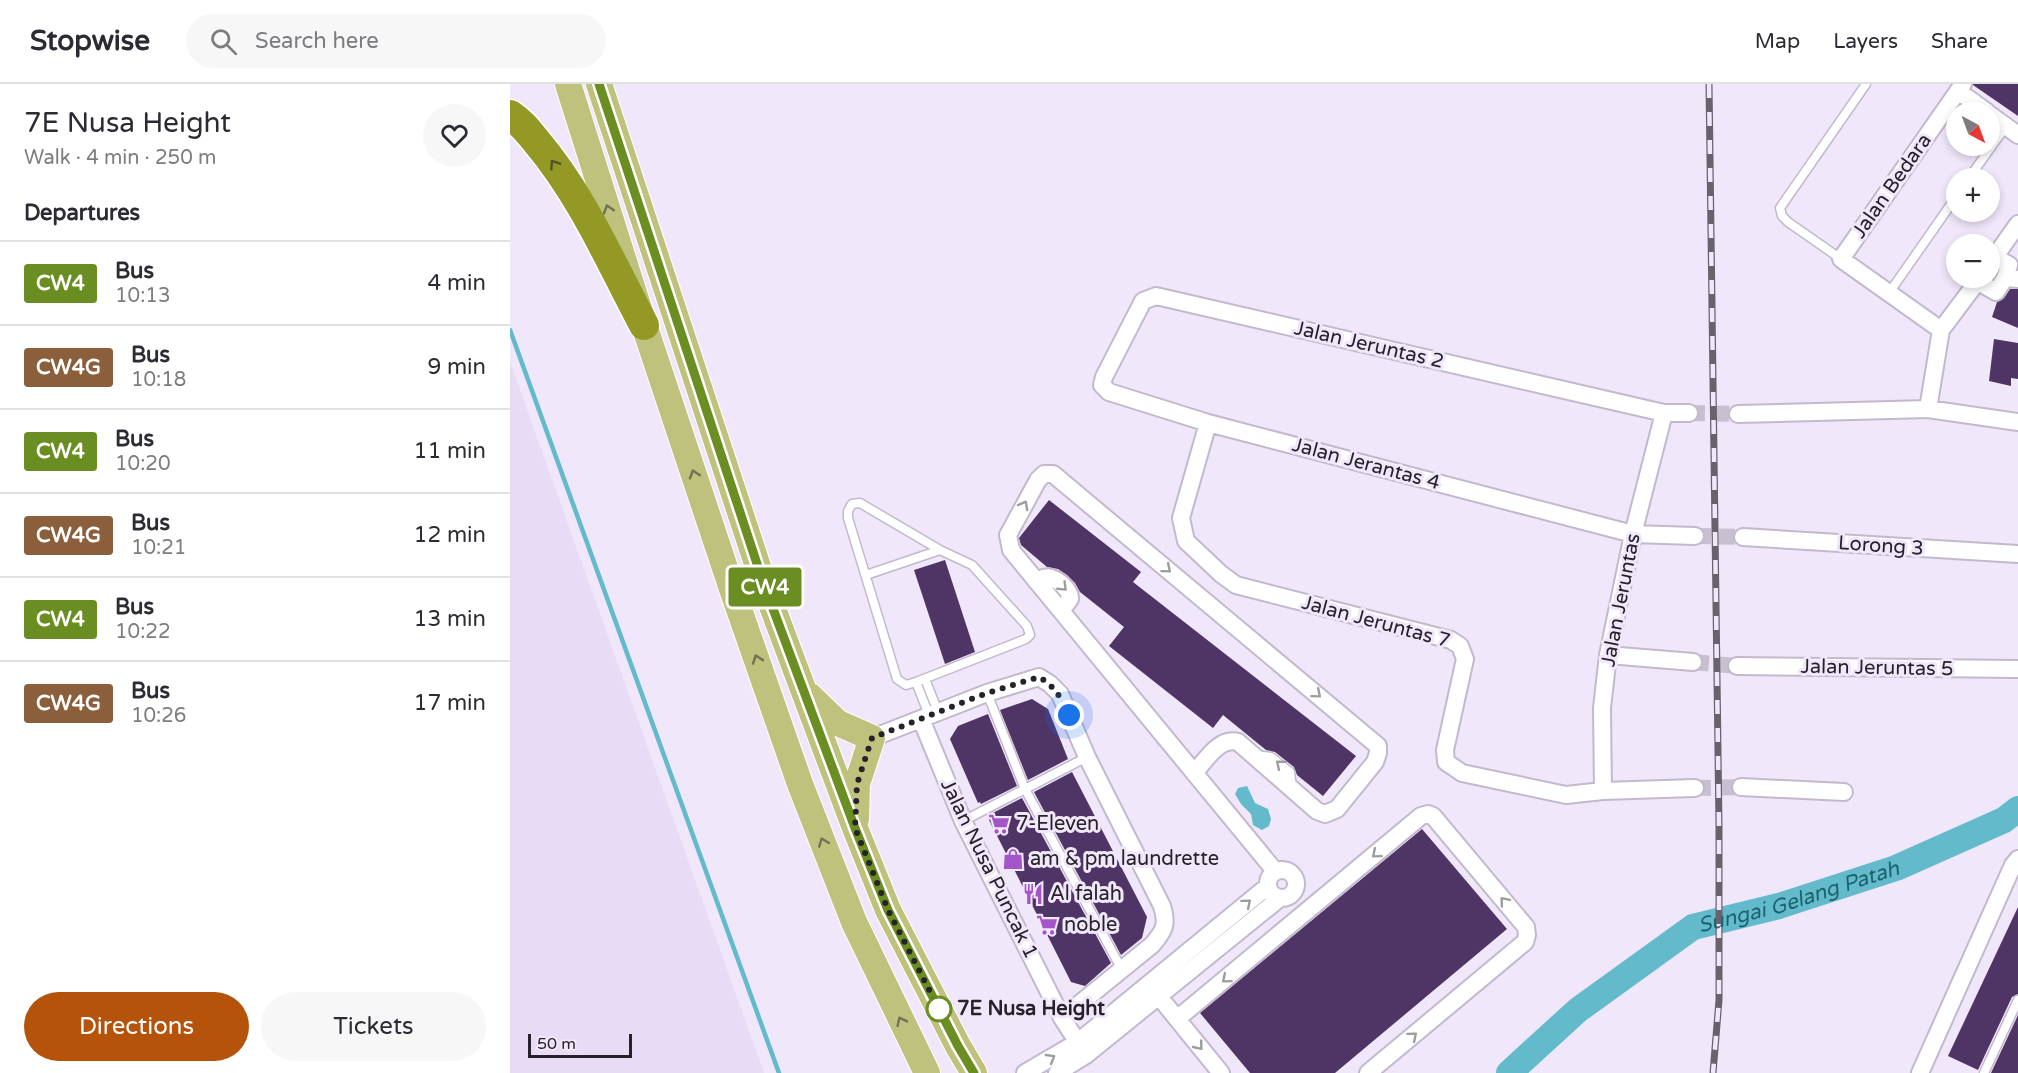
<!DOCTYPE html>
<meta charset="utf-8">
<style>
body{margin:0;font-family:"Varela Round",sans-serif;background:#f7f7f7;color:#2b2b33;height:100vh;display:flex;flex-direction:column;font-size:22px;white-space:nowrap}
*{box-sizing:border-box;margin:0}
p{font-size:20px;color:#7c7c81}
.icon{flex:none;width:33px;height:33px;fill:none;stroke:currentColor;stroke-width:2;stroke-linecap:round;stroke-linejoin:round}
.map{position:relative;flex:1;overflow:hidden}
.side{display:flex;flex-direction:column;background:#fff;width:510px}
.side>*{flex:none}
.badge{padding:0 12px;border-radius:4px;font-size:21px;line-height:39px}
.needle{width:39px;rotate:139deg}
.buttons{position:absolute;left:1436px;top:18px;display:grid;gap:12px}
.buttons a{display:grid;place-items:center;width:54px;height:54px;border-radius:50%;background:#fff;box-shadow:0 3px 9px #0003;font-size:30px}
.scale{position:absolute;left:18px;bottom:15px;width:104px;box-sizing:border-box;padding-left:6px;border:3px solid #262229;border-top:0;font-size:16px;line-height:21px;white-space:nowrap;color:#262229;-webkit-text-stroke:4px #f1e7fb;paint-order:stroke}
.you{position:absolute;width:30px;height:30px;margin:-15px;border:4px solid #fff;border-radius:50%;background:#1a73e8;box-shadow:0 0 0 9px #1a73e833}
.map>.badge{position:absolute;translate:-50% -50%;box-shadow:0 0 0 3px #fff}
h2{padding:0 24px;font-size:22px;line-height:54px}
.round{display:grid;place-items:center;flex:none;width:63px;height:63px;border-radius:32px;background:#f7f7f7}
.summary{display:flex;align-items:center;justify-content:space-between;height:102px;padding:0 24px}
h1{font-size:28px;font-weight:600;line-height:45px}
.button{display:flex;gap:12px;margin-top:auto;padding:12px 24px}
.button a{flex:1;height:69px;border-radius:36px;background:#b45309;color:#fff;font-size:24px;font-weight:600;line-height:69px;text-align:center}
.button a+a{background:#f7f7f7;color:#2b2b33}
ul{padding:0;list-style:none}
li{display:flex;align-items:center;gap:18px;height:84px;padding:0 24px;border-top:2px solid #e1e1e2}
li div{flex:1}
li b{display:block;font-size:22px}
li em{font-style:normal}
li .badge{min-width:66px;font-weight:700;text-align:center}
header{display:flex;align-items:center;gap:36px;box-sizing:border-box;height:84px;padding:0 30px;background:#fff;border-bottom:2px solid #e1e1e2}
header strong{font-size:28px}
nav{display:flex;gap:33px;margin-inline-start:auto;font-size:21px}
.search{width:420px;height:54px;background:#f7f7f7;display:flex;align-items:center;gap:15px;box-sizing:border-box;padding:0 21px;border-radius:33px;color:#7c7c81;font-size:22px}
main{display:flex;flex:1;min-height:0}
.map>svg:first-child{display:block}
.built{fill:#e8dbf5}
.water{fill:#63bacb}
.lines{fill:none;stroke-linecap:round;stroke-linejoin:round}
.stream{stroke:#63bacb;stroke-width:4.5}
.river{stroke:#63bacb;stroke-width:26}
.building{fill:#4f3466}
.street-tunnel{stroke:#c8c0d1;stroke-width:16;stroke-dasharray:16 8;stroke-linecap:butt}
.lane-casing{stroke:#c2b9cc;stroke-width:11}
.street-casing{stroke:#c2b9cc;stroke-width:20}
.primary-casing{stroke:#fff;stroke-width:28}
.highway-casing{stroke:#fff;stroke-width:33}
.lane{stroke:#fff;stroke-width:8}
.street{stroke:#fff;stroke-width:16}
.primary{stroke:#bec27c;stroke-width:26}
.highway{stroke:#939924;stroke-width:30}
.rail-casing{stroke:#68626d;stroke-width:7}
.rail{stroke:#f1e7fb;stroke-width:4.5;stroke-dasharray:14;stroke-linecap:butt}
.oneway{stroke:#525227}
.oneway2{stroke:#727252}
.oneway3{stroke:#9d9c9f}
.line-casing{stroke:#fff;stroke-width:14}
.line{stroke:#6b8e23;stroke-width:9}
.walk{stroke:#262229;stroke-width:6;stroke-dasharray:0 10.8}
.stop-dot{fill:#fff;stroke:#6b8e23;stroke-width:3}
.labels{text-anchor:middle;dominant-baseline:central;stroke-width:6;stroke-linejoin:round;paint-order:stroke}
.street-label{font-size:20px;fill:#262229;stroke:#f1e7fb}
.poi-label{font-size:20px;fill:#262229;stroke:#f1e7fb;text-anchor:start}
.stop-label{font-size:20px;font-weight:bold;fill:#262229;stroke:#f1e7fb;text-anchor:start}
.water-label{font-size:21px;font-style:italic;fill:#1b626f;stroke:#f1e7fb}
</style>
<header>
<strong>Stopwise</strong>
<div class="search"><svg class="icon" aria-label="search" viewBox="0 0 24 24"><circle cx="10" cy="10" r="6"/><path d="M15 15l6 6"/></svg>Search here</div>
<nav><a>Map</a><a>Layers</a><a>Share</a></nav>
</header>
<main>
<section class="side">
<div class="summary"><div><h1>7E Nusa Height</h1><p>Walk · 4 min · 250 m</p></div><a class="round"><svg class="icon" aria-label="heart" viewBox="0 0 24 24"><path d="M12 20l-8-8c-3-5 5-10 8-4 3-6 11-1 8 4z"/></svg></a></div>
<h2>Departures</h2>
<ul>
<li><span class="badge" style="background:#6b8e23;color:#fff">CW4</span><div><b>Bus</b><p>10:13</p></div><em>4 min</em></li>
<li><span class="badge" style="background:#8b5e3c;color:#fff">CW4G</span><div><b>Bus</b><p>10:18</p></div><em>9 min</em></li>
<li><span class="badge" style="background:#6b8e23;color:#fff">CW4</span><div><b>Bus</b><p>10:20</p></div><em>11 min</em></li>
<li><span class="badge" style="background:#8b5e3c;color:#fff">CW4G</span><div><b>Bus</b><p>10:21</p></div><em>12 min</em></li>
<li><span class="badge" style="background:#6b8e23;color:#fff">CW4</span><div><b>Bus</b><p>10:22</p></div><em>13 min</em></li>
<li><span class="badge" style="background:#8b5e3c;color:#fff">CW4G</span><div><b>Bus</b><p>10:26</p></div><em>17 min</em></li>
</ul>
<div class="button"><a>Directions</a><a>Tickets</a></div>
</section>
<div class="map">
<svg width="1508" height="989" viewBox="0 0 1508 989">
<rect width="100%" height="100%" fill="#f1e7fb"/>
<path class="built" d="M0 278 254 989H0Z"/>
<path class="water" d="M737 702 745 719 758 725 761 735 759 742 752 746 743 741 741 730 731 720 725 710 728 704Z"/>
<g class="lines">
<path class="stream" d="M0 246 269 989"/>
<path class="river" id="s1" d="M999 989 1068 926 1183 843 1269 822 1386 784 1494 736 1508 725"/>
</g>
<path class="building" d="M1463 0H1508V32L1463 1Z
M1500 205H1508V244L1482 233 1487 218 1494 214Z
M1484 255 1508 259V295L1501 294V302L1479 297Z
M539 416 631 488 623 498 846 672 813 712 787 691 784 683 765 668 756 666 713 631 703 644 599 562 614 543 570 508 565 499 557 491 548 485 537 483 511 461 509 454Z
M435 476 465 568 435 580 404 486Z
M522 615 538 625 558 675 518 696 490 626Z
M478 630 507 702 471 720 470 718 468 719 440 655 448 642Z
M562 688 637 833 632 854 611 871 524 708Z
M512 714 601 879 575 902 561 898 477 732Z
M912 745 997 845 825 989H740L690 929Z
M1508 823V910L1502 913 1468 986 1438 972Z
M1508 931V989H1481Z"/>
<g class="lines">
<path class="street-tunnel" d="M1179 329 1228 330
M1185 452 1233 453
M1183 578 1227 582
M1185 704 1231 703"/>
<defs>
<path id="lane" d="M1459 94 1496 42
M1331 175 1278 138 1272 132 1270 124 1356 0
M1379 209 1446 113
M350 419 430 466 462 481 517 542 520 551 516 555 406 598 396 601 387 595 338 434V427L342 420Z
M356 491 430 466
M415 595 428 628
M406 598 419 631
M477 609 515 705 612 886
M745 671 761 673 780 688 782 704
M453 737 577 673
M1474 989 1508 916"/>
<path id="street" d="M1448 7 1477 28
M1479 30 1508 51
M1485 173 1499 181 1495 194 1508 195
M1479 181 1508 140
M1467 197 1486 208 1495 194
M1431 246 1331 175 1453 0
M1418 325 1431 246 1470 194
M1179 329H1154L646 212 633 217 594 293 592 301 599 308 698 339 1123 450 1185 452
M1228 330 1418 325 1508 338
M698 339 671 434 676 457 711 490 726 501 941 556 950 562 955 575 935 666 936 678 952 689 1056 711 1093 707 1185 704
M1233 453 1508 470
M526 497C531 495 536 492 541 494 549 496 561 507 560 515L551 527
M1098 571 1183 578
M1227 582 1508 585
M411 635 453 737 552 934 576 971
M362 654 477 609 529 593 540 600 550 610 577 673 652 822C658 841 654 847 642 861L552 934
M684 689C696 676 709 653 728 658L807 727 815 730 827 725 865 678 868 669V662L543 390H534L528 396 498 451 501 466 765 787
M1231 703 1334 708
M1093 707 1092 624 1098 571 1123 450 1154 329
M758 800a14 14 0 1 1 28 0a14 14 0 1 1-28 0Z
M642 904 711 989
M667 935 911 732 918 730 923 732 1016 843 1017 851 1015 858 858 989
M515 989 568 958 758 802
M547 989 576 971 770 814
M1410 989 1503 781 1508 775"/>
<path id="primary" d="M58 0 134 241 223 508 290 700 344 838 417 989
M89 0 253 498 345 744 378 826 448 962 464 989
M300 612 328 639 362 654 347 700 346 735"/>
<path id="highway" d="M0 31C11 38 18 47 26 57 72 111 101 179 134 241"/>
</defs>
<use href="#lane" class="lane-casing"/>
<use href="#street" class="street-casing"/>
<use href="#primary" class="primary-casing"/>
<use href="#highway" class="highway-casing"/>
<use href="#lane" class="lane"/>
<use href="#street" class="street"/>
<use href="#primary" class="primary"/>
<use href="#highway" class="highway"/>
<defs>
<path id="rail" d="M1199 0 1209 742V916L1203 989"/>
</defs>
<use href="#rail" class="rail-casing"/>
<use href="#rail" class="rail"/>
</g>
<defs><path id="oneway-chevron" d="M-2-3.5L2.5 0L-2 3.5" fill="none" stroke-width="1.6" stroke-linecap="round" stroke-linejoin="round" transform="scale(1.5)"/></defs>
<use class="oneway" href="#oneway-chevron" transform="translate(44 80) rotate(-124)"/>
<g class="oneway2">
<use href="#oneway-chevron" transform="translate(98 125) rotate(-108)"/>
<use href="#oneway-chevron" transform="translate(184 390) rotate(-108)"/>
<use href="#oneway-chevron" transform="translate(247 575) rotate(-109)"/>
<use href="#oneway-chevron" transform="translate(313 758) rotate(-111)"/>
<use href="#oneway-chevron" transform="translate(391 937) rotate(-116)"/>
</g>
<g class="oneway3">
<use href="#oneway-chevron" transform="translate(514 421) rotate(-61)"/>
<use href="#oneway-chevron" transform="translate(657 485) rotate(40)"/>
<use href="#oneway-chevron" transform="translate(553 503) rotate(44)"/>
<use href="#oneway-chevron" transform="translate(807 610) rotate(40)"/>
<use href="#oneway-chevron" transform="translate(770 680) rotate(-140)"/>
<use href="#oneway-chevron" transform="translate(866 770) rotate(140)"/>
<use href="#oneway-chevron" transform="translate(994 817) rotate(-130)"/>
<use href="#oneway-chevron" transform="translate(737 819) rotate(-40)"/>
<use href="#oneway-chevron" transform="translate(716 895) rotate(140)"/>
<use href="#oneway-chevron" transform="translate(903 952) rotate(-40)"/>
<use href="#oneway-chevron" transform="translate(689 962) rotate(51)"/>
<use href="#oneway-chevron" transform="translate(541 974) rotate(-30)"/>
</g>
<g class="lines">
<defs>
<path id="line" d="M89 0 253 498 345 744 378 826 448 962 464 989"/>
</defs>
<use href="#line" class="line-casing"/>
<use href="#line" class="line"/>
<path class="walk" d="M429 925 378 826 345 744 347 700 362 654 477 609 529 593C545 603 551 613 559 631"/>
</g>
<defs>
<symbol id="supermarket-bare" viewBox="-9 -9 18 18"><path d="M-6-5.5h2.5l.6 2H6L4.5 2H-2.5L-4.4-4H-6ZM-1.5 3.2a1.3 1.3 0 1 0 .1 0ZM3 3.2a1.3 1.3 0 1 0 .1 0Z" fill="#a356c8" stroke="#f1e7fb" stroke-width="2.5" paint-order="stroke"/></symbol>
<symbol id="shop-bare" viewBox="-9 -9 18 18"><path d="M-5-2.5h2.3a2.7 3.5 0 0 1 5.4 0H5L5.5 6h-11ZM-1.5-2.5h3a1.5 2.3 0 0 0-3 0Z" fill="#a356c8" stroke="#f1e7fb" stroke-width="2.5" paint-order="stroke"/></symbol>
<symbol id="restaurant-bare" viewBox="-9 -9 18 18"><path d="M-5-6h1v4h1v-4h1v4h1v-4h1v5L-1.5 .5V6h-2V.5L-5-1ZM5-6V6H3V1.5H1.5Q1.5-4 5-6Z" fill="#a356c8" stroke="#f1e7fb" stroke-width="2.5" paint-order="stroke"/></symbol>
</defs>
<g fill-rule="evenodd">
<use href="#supermarket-bare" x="474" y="725" width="30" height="30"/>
<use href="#shop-bare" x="488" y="760" width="30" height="30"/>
<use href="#restaurant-bare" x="508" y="795" width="30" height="30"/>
<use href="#supermarket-bare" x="522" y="826" width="30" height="30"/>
</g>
<circle class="stop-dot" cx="429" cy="925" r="12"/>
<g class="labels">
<g class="street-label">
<text transform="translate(1382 102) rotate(-55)">Jalan Bedara</text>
<text transform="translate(859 261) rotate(13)">Jalan Jeruntas 2</text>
<text transform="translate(856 380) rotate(15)">Jalan Jerantas 4</text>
<text transform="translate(1371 462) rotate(4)">Lorong 3</text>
<text transform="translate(1111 516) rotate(-79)">Jalan Jeruntas</text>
<text transform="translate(866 538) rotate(15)">Jalan Jeruntas 7</text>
<text transform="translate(1367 584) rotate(1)">Jalan Jeruntas 5</text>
<text transform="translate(479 785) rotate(64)">Jalan Nusa Puncak 1</text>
</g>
<g class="poi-label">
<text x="506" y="740">7-Eleven</text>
<text x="520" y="775">am &amp; pm laundrette</text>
<text x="540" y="810">Al falah</text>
<text x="554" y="841">noble</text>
</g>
<g class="stop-label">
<text x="447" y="925">7E Nusa Height</text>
</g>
<g class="water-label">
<text stroke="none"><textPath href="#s1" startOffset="345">Sungai Gelang Patah</textPath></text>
</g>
</g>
</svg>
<div class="buttons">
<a><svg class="needle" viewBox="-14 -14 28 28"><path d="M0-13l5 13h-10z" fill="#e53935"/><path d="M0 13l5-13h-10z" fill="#7c7c81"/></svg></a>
<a>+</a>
<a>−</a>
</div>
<div class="scale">50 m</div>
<div class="you" style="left:559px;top:631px"></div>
<b class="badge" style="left:255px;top:503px;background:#6b8e23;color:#fff">CW4</b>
</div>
</main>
